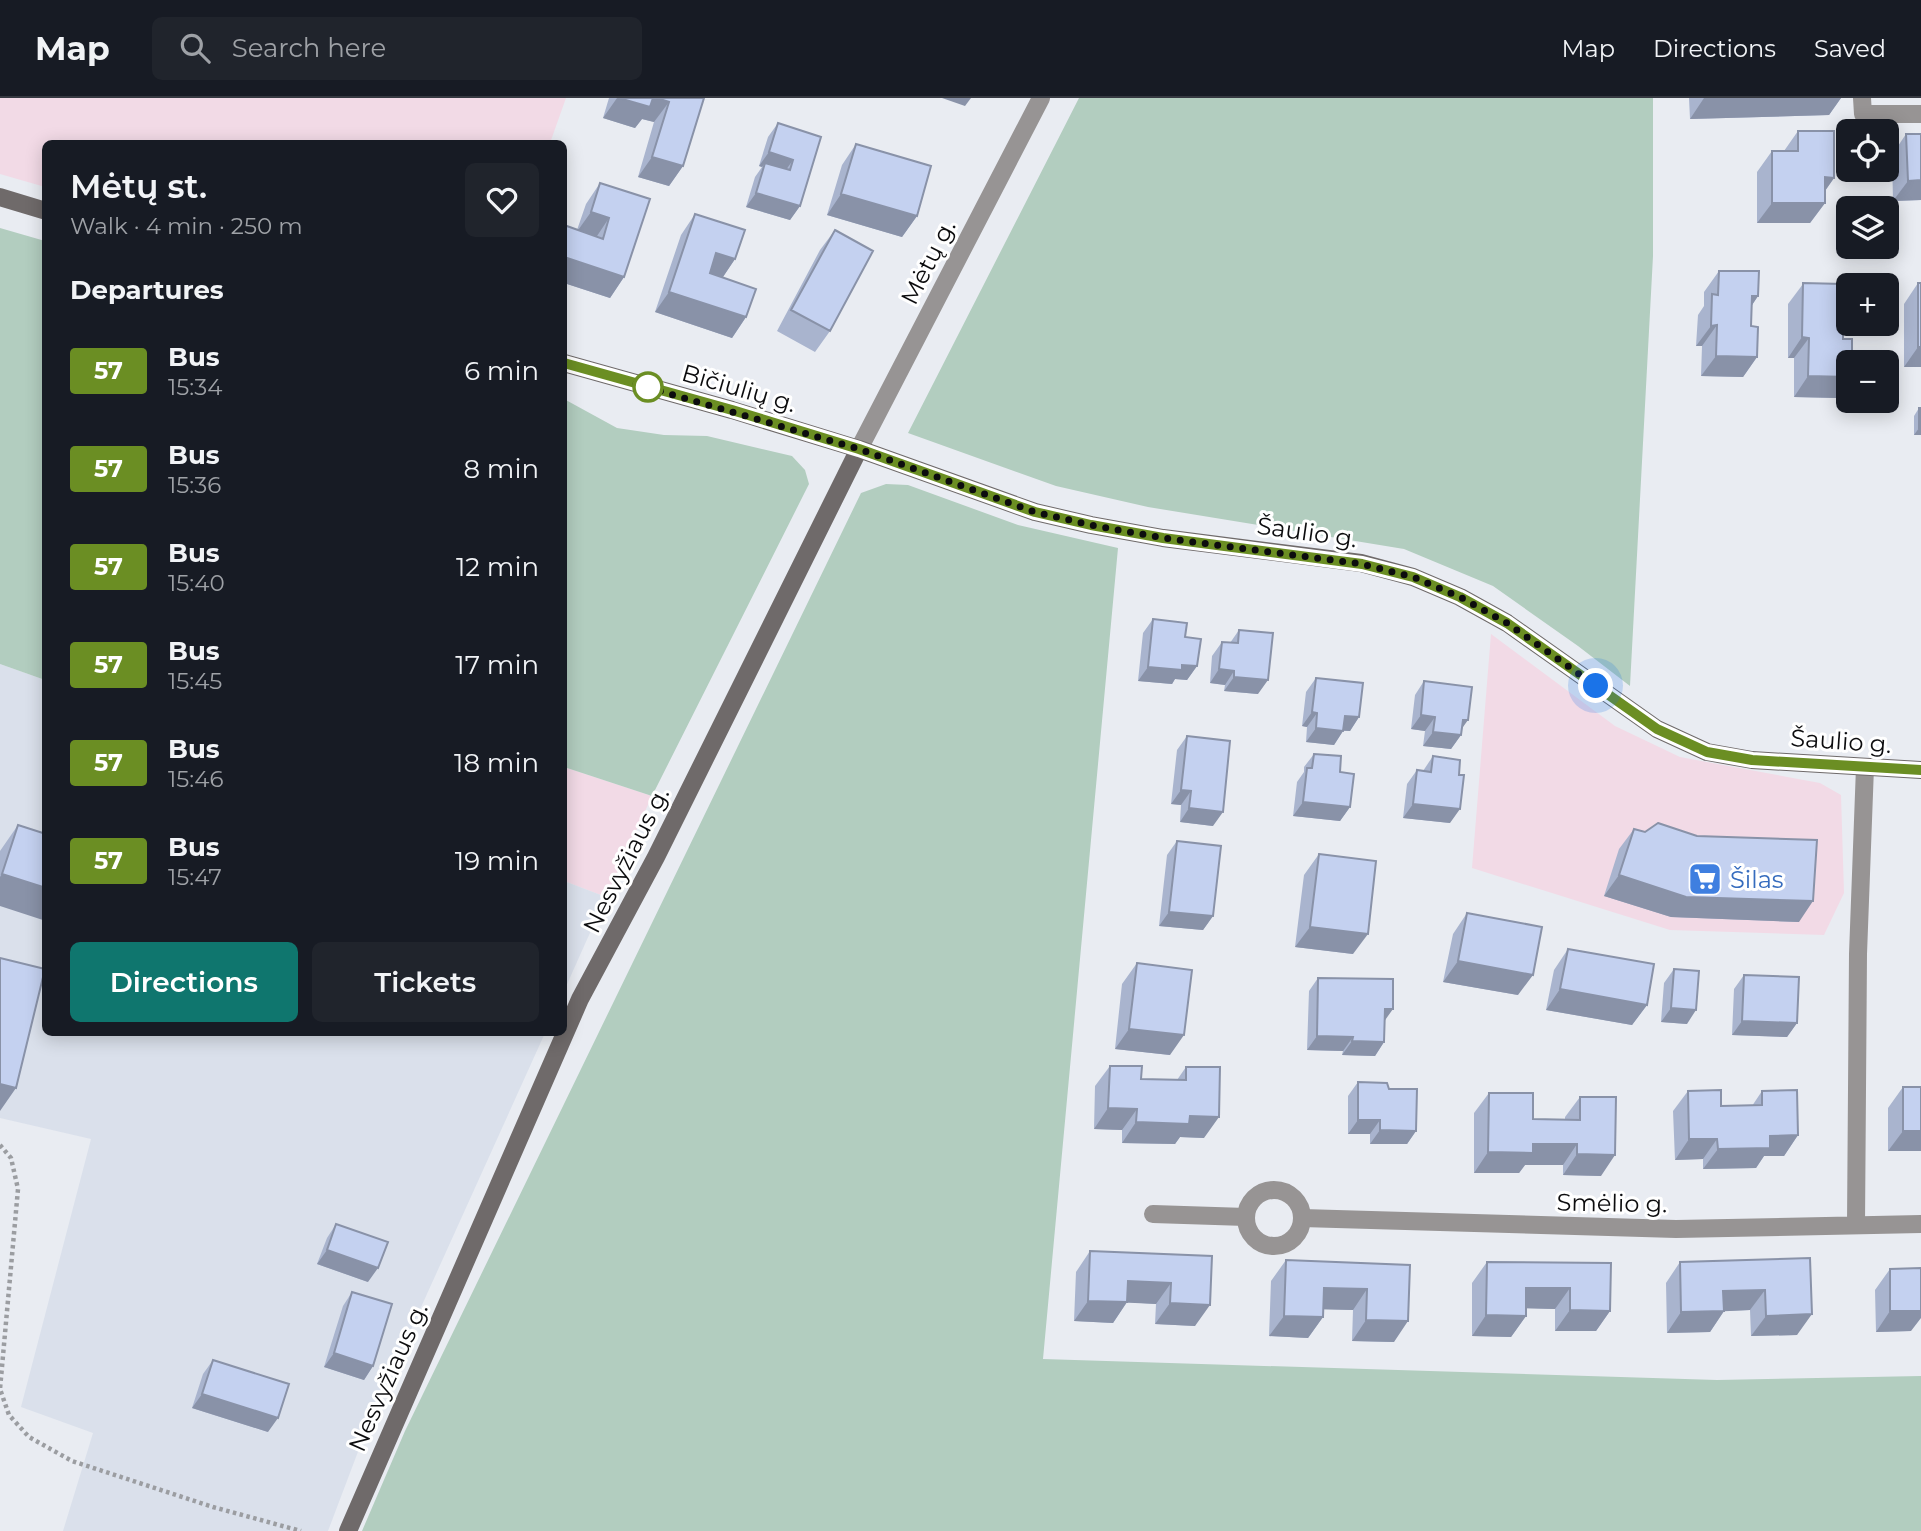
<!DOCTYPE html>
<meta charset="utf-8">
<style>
body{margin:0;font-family:Montserrat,sans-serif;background:#20242c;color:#f1f3f6;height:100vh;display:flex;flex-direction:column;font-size:26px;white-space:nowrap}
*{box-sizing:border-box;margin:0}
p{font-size:23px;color:#9ea1a6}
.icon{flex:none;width:38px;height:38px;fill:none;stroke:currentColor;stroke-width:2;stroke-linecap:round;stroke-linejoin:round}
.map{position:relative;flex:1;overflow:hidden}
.panel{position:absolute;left:42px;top:42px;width:525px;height:896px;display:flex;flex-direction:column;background:#171b24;border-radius:10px;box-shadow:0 4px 18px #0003}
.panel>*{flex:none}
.badge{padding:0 14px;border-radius:5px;font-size:24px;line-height:46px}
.tools{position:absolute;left:1836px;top:21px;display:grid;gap:14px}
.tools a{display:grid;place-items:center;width:63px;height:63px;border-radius:10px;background:#171b24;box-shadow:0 4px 18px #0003;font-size:35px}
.you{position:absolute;width:35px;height:35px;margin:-18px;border:5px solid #fff;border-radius:50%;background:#1a73e8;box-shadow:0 0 0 10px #1a73e833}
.map>.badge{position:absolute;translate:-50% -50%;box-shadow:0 0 0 4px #fff}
h2{padding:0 28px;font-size:26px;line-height:63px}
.round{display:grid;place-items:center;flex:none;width:74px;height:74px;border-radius:10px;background:#20242c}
.head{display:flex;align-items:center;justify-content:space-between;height:119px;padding:0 28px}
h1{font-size:33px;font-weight:600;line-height:52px}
.action{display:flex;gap:14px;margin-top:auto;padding:14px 28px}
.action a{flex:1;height:80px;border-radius:10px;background:#0f766e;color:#fff;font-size:28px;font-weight:600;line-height:80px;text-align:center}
.action a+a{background:#20242c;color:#f1f3f6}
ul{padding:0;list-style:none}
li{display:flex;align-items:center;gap:21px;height:98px;padding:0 28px}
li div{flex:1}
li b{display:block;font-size:26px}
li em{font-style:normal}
li .badge{min-width:77px;font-weight:700;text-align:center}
header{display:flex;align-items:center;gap:42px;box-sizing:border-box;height:98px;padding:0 35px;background:#171b24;border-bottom:2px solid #363941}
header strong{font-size:33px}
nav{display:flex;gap:38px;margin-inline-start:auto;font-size:24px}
.search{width:490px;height:63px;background:#20242c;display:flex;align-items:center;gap:18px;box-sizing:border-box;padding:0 24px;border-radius:10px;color:#9ea1a6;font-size:26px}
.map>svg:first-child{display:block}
.commercial{fill:#f2dae6}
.built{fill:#dae0eb}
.green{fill:#b2cdbf}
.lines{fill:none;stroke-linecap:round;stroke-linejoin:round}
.path{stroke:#9b9da1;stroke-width:4.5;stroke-dasharray:3.5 3.5;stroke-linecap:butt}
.street{stroke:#979494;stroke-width:18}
.secondary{stroke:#6f6a6a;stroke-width:18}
.wall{fill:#a9b4ce}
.shaded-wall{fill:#8992a8}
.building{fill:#c4d1f0;stroke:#8992a8;stroke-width:2}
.line-casing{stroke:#fff;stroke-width:16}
.line{stroke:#6b8e23;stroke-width:10}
.walk{stroke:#0c0c0e;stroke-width:7;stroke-dasharray:0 12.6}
.stop-dot{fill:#fff;stroke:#6b8e23;stroke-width:3.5}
.labels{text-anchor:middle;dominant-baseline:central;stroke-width:6;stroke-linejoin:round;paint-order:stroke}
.street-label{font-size:24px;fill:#0c0c0e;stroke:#fff}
.shop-label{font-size:24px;fill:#366cbe;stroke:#fff;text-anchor:start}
</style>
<header>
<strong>Map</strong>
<div class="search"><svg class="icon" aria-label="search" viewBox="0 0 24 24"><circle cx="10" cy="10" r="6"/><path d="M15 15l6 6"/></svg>Search here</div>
<nav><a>Map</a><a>Directions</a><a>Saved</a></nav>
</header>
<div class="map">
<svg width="1921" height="1433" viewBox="0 0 1921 1433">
<rect width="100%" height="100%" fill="#e9ecf2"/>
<path class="commercial" d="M0 0H566L550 45 46 46 45 89 0 76Z
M1491 536 1615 628 1680 659 1820 685 1841 697 1844 795 1824 837 1670 832 1472 770Z
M564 669 652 698 606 799 564 783Z"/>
<path class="built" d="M0 566 45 582 46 934 545 935 370 1322 328 1433H63L93 1335 21 1309 91 1041 0 1020Z
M564 783 606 799 564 893Z"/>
<path class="green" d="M1079 0H1653V158L1630 588 1578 548 1493 488 1404 451 1148 409 1056 388 908 335Z
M0 130 45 143V582L0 566Z
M564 301 617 330 664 337 707 338 792 358 805 372 809 386 652 698 564 669Z
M886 386 908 387 1018 427 1118 450 1043 1261 1717 1282 1921 1278V1433H362L405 1333 861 395Z"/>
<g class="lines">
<path class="path" d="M0 1047 11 1060 18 1091 0 1291 9 1317 29 1339 72 1363 213 1409 301 1433"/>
<path class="street" d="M1862 0 1863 16H1921
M859 351 1041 0
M1246 1120a28 28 0 1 1 56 0a28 28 0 1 1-56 0Z
M1153 1116 1246 1119
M1302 1120 1676 1131 1921 1126
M1856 1127 1858 856 1865 669"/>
<path class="secondary" d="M0 99 46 113
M564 265 732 312 859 351 1035 414 1091 427 1163 440 1361 465 1413 479 1460 499 1507 525 1657 631 1707 654 1752 662 1921 672
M348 1433 580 901 656 759 859 351"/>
</g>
<path class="wall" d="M609 0H704L683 68 669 88 638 79 654 24 642 21 635 30 603 20Z
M1689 0H1841L1829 17 1690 21Z
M778 25 821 39 800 108 790 122 746 109 755 79 762 69 759 68 768 39Z
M1798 33 1834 80 1825 93V105L1810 125H1757V74L1772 53H1784Z
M1906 36 1921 102 1893 103 1892 57Z
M856 46 917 118 902 139 827 117 842 67Z
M600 85 624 179 610 200 564 185V127L577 132 586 106Z
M695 116 735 161 722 180 746 219 732 240 655 214 681 137Z
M835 132 830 233 815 254 777 233 820 152Z
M1719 173 1758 198 1752 207 1751 228 1757 259 1743 279 1701 278 1702 248H1696L1698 217 1704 208V194Z
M1918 185 1921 269H1904V206Z
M1803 186 1843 241 1848 264V284L1837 300 1794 299V260H1788V206Z
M1919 310 1921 337H1914V318Z
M1153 521 1185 539 1197 568 1187 582 1175 581 1172 586 1138 583 1143 535Z
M1239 532 1258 596 1224 593 1225 587 1210 585 1212 558 1222 544 1230 545Z
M1316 580 1359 619 1350 633H1343L1334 647 1306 644 1307 629 1302 628 1306 594Z
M1424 583 1461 632V637L1451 651 1423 648 1425 633 1411 631 1415 597Z
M1187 638 1213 728 1180 724 1181 707 1171 706 1177 652Z
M1314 656 1340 674 1350 709 1340 723 1293 718 1297 684 1304 674V669Z
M1433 658 1450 725 1403 720 1407 686 1417 672 1423 673Z
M18 727 0 808V753Z
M1634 731 1799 824 1671 819 1604 798 1619 751Z
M1177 743 1213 818 1203 832 1159 828 1167 757Z
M1319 756 1353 856 1295 849 1304 777Z
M1467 815 1518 897 1443 884 1453 836Z
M1568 851 1647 907 1632 927 1546 912 1554 872Z
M1137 865 1170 957 1115 951 1122 886Z
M1674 871 1687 926 1661 924 1664 885Z
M1744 877 1797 925 1787 939 1732 937 1734 891Z
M1318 880 1385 923 1384 944 1375 958 1342 957 1343 953 1307 952 1309 893Z
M1110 968 1141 981 1177 982 1186 969 1204 1040 1180 1039 1175 1046 1122 1045V1032L1094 1031 1095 988Z
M1358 984 1389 991 1416 1033 1407 1046H1370V1036H1348V998Z
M1903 989 1921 1053H1888V1010Z
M1688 993 1721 1008H1752L1762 993 1798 1037 1784 1058H1764L1756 1070 1703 1071V1061L1675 1062 1673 1013Z
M1489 995 1533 1021 1565 1022V1019L1580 999 1601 1078 1563 1077V1067H1525L1519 1075H1474V1015Z
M336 1126 368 1184 317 1166 327 1140Z
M1090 1153 1212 1158 1195 1228 1155 1226 1156 1206 1127 1204 1113 1225 1074 1223 1076 1174Z
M1810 1160 1797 1237 1751 1238 1750 1212 1724 1213 1710 1234 1667 1235 1666 1185 1680 1164Z
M1286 1162 1410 1167 1394 1244 1352 1243 1353 1212 1323 1211V1219L1308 1240 1269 1238 1271 1183Z
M1487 1164 1611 1165 1610 1213 1596 1233H1555V1211L1526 1210V1218L1511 1239 1472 1238V1185Z
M1890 1171 1911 1233 1876 1234 1875 1192Z
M352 1194 373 1268 364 1282 324 1269 343 1208Z
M213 1262 268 1334 192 1310 203 1276Z"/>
<path class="shaded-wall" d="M617 0H657L669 4 654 24 642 21 635 30 603 20Z
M942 0H971L965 8Z
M1704 0H1841L1829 17 1690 21Z
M769 54 793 62 783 76 765 65 762 69 759 68Z
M652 59 683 68 669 88 638 79Z
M1825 79 1834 80 1820 100Z
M1921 82V102L1893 103 1908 83Z
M756 95 800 108 790 122 746 109Z
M841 96 917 118 902 139 827 117Z
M1772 105H1825L1810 125H1757Z
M591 114 609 120 595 141 576 135Z
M716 155 735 161 721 182 702 176Z
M564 159 624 179 610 200 564 185Z
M669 194 746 219 732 240 655 214Z
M1752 198H1758L1744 219Z
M1717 227 1702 248H1696L1711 228Z
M1802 239 1809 240 1794 260H1788Z
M1918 249H1921V269H1904Z
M1716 258 1757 259 1743 279 1701 278Z
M1808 278 1848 279V284L1837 300 1794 299Z
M1919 330H1921V337H1914Z
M1182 567 1197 568 1187 582 1175 581 1172 586 1138 583 1148 569Z
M1219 571 1234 573 1225 587 1210 585Z
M1234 579 1268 582 1258 596 1224 593Z
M1312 614 1317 615 1307 629 1302 628Z
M1421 617 1435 619 1425 633 1411 631Z
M1345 618 1359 619 1350 633 1335 632Z
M1463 622H1468L1458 636Z
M1316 630 1343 633 1334 647 1306 644Z
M1433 634 1461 637 1451 651 1423 648Z
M1181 692 1191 693 1181 707 1171 706Z
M1303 704 1350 709 1340 723 1293 718Z
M1413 706 1460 711 1450 725 1403 720Z
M1189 710 1223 714 1213 728 1180 724Z
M2 776 46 790V823L0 808V779Z
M1619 777 1813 803 1799 824 1671 819 1604 798Z
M1169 814 1213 818 1203 832 1159 828Z
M1310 829 1368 836 1353 856 1295 849Z
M1458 863 1533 877 1518 897 1443 884Z
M1560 891 1647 907 1632 927 1546 912Z
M1671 910 1696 912 1687 926 1661 924Z
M1385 911H1393L1383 925Z
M1742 923 1797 925 1787 939 1732 937Z
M1129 931 1184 937 1170 957 1115 951Z
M1317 938 1353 939 1343 953 1307 952Z
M1352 943 1384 944 1375 958 1342 957Z
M0 986 16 990 0 1013Z
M1108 1010 1137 1011 1122 1032 1094 1031Z
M1190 1018 1219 1019 1204 1040 1180 1039 1175 1046 1122 1045 1136 1024Z
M1358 1022H1380L1370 1036H1348Z
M1380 1032 1416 1033 1407 1046H1370Z
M1903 1033H1921V1053H1888Z
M1798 1037 1784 1058H1764L1756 1070 1703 1071 1718 1051 1770 1038Z
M1689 1041H1717L1703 1061 1675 1062Z
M1533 1046H1577L1563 1067H1525L1519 1075H1474L1488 1054Z
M1577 1056 1615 1057 1601 1078 1563 1077Z
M327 1152 378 1170 368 1184 317 1166Z
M1128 1183 1171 1185 1156 1206 1114 1204Z
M1324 1190 1367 1191 1353 1212 1309 1211Z
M1526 1190H1570L1555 1211 1511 1210Z
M1765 1192 1750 1212 1709 1214 1723 1193Z
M1088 1203 1127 1204 1113 1225 1074 1223Z
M1170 1205 1210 1207 1195 1228 1155 1226Z
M1921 1205V1220L1911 1233 1876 1234 1890 1213Z
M1570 1212 1610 1213 1596 1233H1555Z
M1724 1213 1710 1234 1667 1235 1681 1214Z
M1812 1216 1797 1237 1751 1238 1766 1218Z
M1486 1217 1526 1218 1511 1239 1472 1238Z
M1284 1218 1323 1219 1308 1240 1269 1238Z
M1366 1222 1408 1223 1394 1244 1352 1243Z
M334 1255 373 1268 364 1282 324 1269Z
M202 1296 278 1320 268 1334 192 1310Z"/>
<path class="building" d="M619 0H653L650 9Z
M657 0H704L683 68 652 59 669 4Z
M778 25 821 39 800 108 756 95 765 65 790 72 793 62 769 54Z
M1798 33H1834V80L1825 79V105H1772V53H1798Z
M1906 36H1921V82L1908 83Z
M856 46 931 68 917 118 841 96Z
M600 85 650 101 624 179 564 159V127L603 141 609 120 591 114Z
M695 116 745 132 735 161 716 155 710 175 756 191 746 219 669 194Z
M835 132 873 153 830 233 791 212Z
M1719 173H1759L1758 198H1752L1751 228 1758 229 1757 259 1716 258 1717 227 1711 228 1712 196 1718 197Z
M1803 185 1843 186V241H1852V264H1848V279L1808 278 1809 240 1802 239Z
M1918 185H1921V249H1918Z
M1919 310H1921V330H1919Z
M1153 521 1187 525 1185 539 1201 541 1197 568 1182 567V572L1148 569Z
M1239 532 1273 535 1268 582 1234 579V573L1219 571 1222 544 1238 545Z
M1316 580 1363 585 1359 619 1345 618 1343 633 1316 630 1317 615 1312 614Z
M1424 583 1472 589 1468 622H1463L1461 637 1433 634 1435 619 1421 617Z
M1187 638 1230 643 1223 714 1189 710 1191 693 1181 692Z
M1314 656 1341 658 1340 674 1354 676 1350 709 1303 704 1307 670H1312Z
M1433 658 1460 662 1459 677H1464L1460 711 1413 706 1417 672 1431 674Z
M1658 725 1697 738 1817 742 1813 803 1686 799 1619 777 1634 731 1645 734Z
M18 727 46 736V790L2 776Z
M1177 743 1221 748 1213 818 1169 814Z
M1319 756 1376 763 1368 836 1310 829Z
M1467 815 1542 829 1533 877 1458 863Z
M1568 851 1654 866 1647 907 1560 891Z
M0 860 45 871 16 990 0 986Z
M1137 865 1192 872 1184 937 1129 931Z
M1674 871 1699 873 1696 912 1671 910Z
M1744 877 1799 879 1797 925 1742 923Z
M1318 880 1393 881V911H1385L1384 944 1352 943 1353 939 1317 938Z
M1110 968H1142L1141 981 1186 982V969H1220L1219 1019 1190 1018 1189 1026 1136 1024 1137 1011 1108 1010Z
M1358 984 1387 985 1389 991H1417L1416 1033 1380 1032V1022H1358Z
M1903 989H1921V1033H1903Z
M1721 992V1008L1762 1007V993L1797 992 1798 1037 1770 1038V1050L1718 1051 1717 1041H1689L1688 993Z
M1489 995H1533V1021L1580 1022V999H1616L1615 1057 1577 1056V1046H1533V1055L1488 1054Z
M336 1126 388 1144 378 1170 327 1152Z
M1090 1153 1212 1158 1210 1207 1170 1205 1171 1185 1128 1183 1127 1204 1088 1203Z
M1810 1160 1812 1216 1766 1218 1765 1192 1723 1193 1724 1213 1681 1214 1680 1164Z
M1286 1162 1410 1167 1408 1223 1366 1222 1367 1191 1324 1190 1323 1219 1284 1218Z
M1487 1164 1611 1165 1610 1213 1570 1212V1190H1526V1218L1486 1217Z
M1921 1170V1213H1890V1171Z
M352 1194 392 1206 373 1268 334 1255Z
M213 1262 289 1286 278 1320 202 1296Z"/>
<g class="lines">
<defs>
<path id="line" d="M564 265 732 312 859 351 1035 414 1091 427 1163 440 1362 466 1413 479 1460 499 1507 525 1657 631 1707 654 1752 662 1921 672"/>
</defs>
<use href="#line" class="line-casing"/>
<use href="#line" class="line"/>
<path class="walk" d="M648 289 636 286 859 351 1035 414 1091 427 1163 440 1362 466 1413 479 1460 499 1507 525 1596 588"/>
</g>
<defs>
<symbol id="supermarket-square" viewBox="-11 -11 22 22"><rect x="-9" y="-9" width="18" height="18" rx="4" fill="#3f7fe0" stroke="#fff"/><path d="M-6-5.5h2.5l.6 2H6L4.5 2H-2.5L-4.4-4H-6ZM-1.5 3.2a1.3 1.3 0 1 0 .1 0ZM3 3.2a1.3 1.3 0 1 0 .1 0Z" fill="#fff"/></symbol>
</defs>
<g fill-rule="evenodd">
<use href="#supermarket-square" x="1686" y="762" width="38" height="38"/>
</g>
<circle class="stop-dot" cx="648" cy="289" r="14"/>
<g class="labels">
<g class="street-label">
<text transform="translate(928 164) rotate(-63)">Mėtų g.</text>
<text transform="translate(739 290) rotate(16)">Bičiulių g.</text>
<text transform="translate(1307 434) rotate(8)">Šaulio g.</text>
<text transform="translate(1841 643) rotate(4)">Šaulio g.</text>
<text transform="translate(626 762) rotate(-63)">Nesvyžiaus g.</text>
<text transform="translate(1612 1105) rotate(1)">Smėlio g.</text>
<text transform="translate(388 1279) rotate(-66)">Nesvyžiaus g.</text>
</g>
<g class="shop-label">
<text x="1730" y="781">Šilas</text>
</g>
</g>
</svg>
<div class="tools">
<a><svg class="icon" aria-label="locate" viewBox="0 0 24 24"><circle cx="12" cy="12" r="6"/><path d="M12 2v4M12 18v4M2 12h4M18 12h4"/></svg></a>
<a><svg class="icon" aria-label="layers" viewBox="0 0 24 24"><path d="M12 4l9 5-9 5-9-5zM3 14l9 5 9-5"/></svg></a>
<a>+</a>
<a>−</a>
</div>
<div class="you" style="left:1596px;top:588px"></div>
<section class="panel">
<div class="head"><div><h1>Mėtų st.</h1><p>Walk · 4 min · 250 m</p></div><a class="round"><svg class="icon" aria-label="heart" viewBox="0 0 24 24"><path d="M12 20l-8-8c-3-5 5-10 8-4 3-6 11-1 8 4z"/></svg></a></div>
<h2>Departures</h2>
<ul>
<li><span class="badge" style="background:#6b8e23;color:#fff">57</span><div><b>Bus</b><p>15:34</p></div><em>6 min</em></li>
<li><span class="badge" style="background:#6b8e23;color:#fff">57</span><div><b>Bus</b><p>15:36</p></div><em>8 min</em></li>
<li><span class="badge" style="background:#6b8e23;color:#fff">57</span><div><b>Bus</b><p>15:40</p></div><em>12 min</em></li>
<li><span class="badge" style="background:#6b8e23;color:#fff">57</span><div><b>Bus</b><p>15:45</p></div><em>17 min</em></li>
<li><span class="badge" style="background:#6b8e23;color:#fff">57</span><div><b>Bus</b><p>15:46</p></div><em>18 min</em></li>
<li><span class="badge" style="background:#6b8e23;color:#fff">57</span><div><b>Bus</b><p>15:47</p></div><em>19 min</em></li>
</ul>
<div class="action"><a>Directions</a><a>Tickets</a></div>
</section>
</div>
